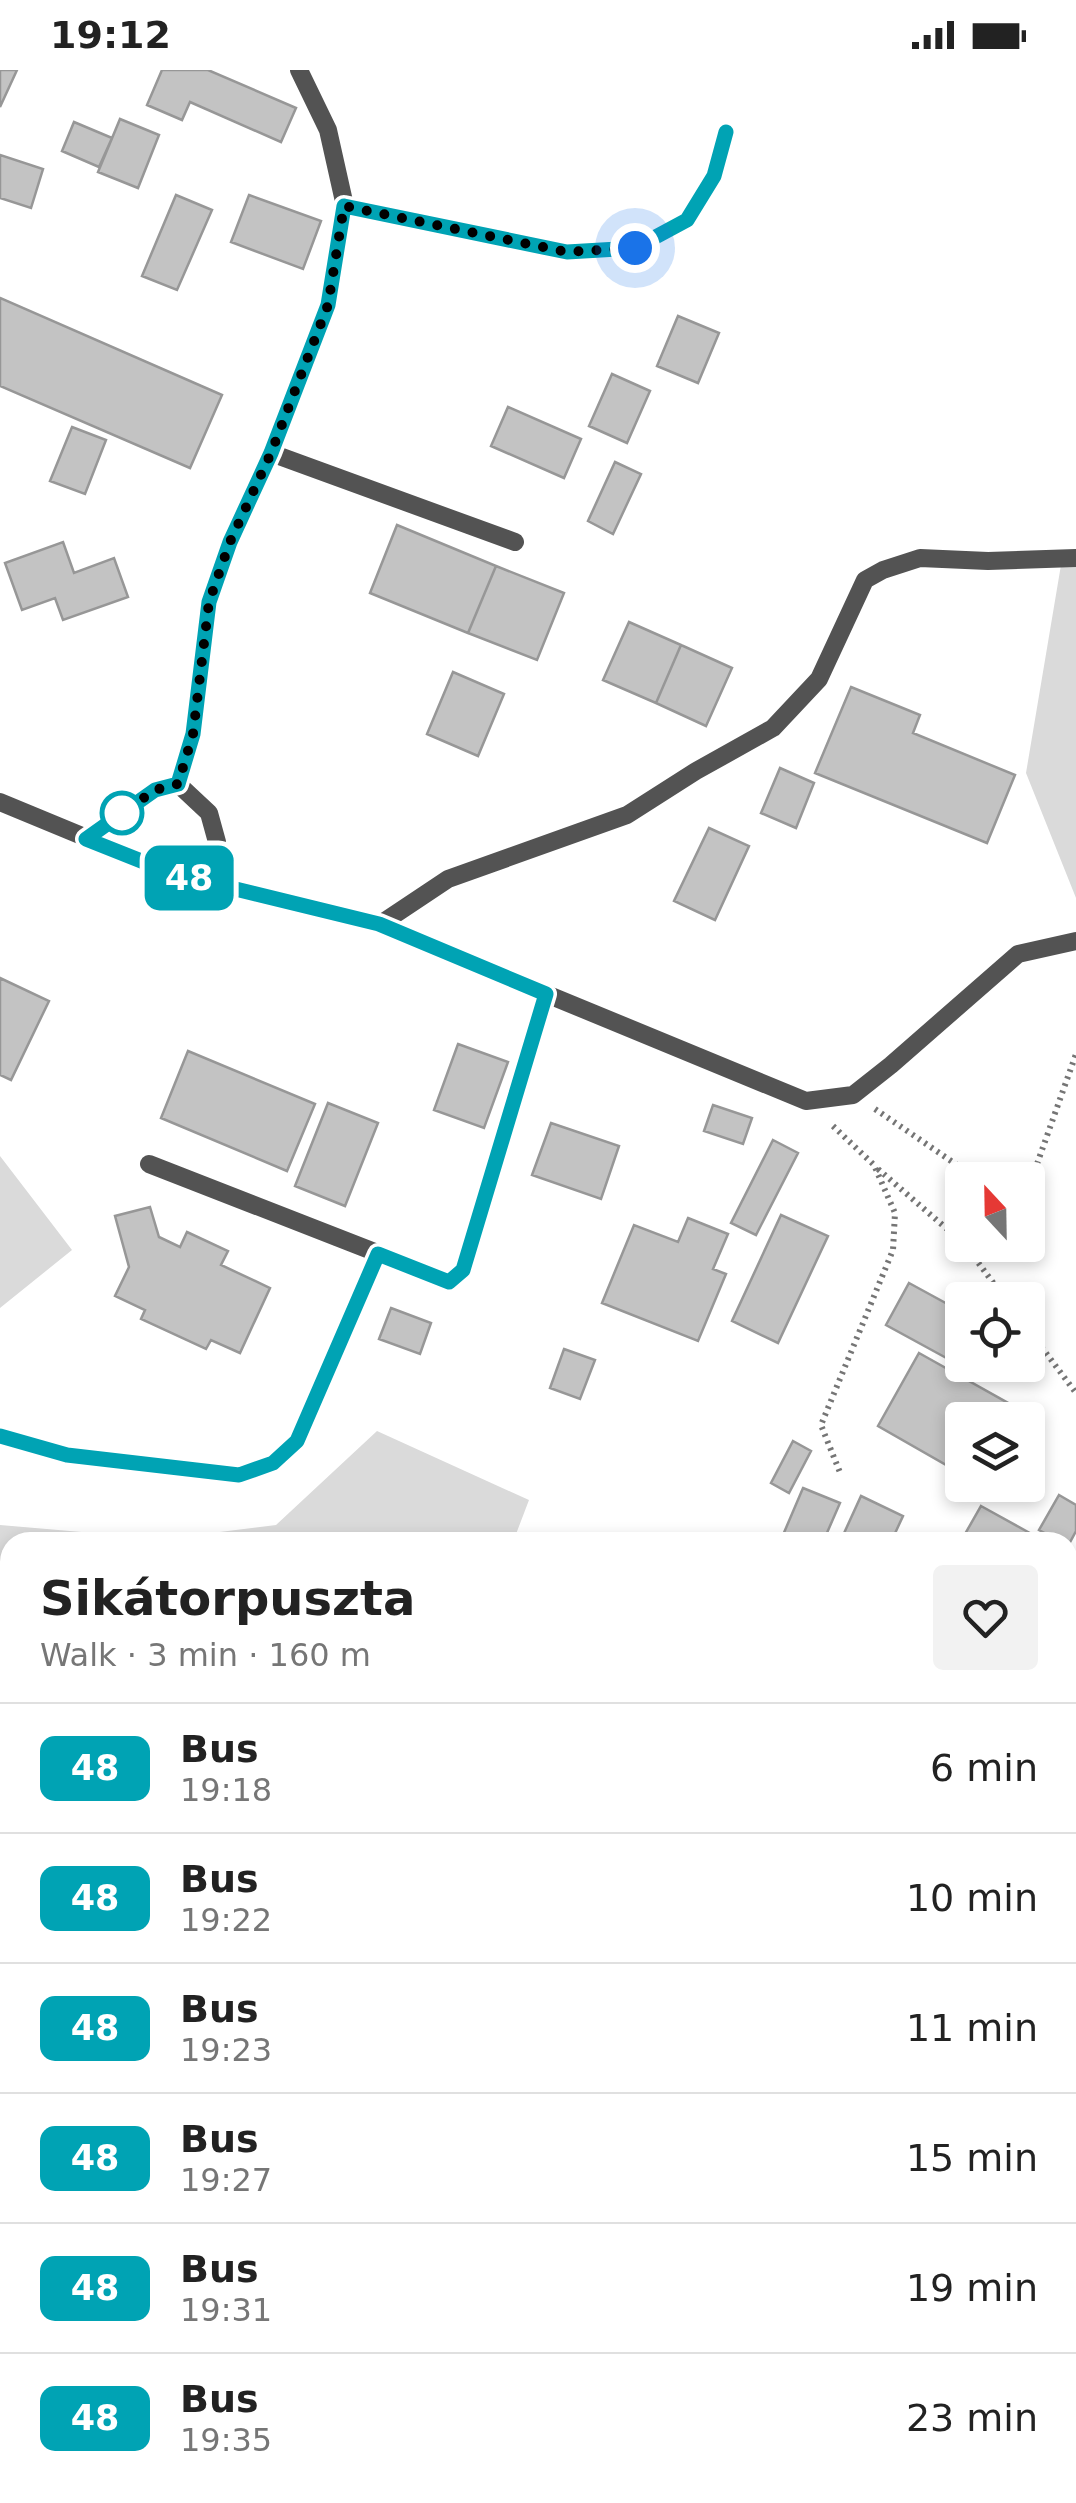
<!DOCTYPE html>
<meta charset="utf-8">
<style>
body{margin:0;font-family:"DejaVu Sans",sans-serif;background:#f2f2f2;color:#222;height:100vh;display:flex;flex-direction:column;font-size:38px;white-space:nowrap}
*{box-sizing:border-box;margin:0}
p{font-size:32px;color:#767676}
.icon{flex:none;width:55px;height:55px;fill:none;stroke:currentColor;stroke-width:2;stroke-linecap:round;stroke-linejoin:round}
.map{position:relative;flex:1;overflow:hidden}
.side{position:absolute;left:0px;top:1462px;width:1078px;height:972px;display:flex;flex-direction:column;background:#fff;border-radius:30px 30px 0 0;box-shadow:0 5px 15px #0003}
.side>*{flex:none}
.badge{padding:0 20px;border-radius:15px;font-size:35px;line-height:65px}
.needle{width:65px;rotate:338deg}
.buttons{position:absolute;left:945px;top:1092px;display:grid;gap:20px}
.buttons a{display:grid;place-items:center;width:100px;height:100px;border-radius:10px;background:#fff;box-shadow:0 5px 15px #0003;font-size:50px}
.you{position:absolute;width:50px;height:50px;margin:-25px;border:8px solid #fff;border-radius:50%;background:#1a73e8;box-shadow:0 0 0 15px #1a73e833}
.map>.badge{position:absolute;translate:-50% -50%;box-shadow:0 0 0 5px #fff}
.round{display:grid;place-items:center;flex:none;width:105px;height:105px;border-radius:10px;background:#f2f2f2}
.overview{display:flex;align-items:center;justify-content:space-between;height:170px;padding:0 40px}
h1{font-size:48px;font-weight:700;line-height:75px}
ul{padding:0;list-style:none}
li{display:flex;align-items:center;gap:30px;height:130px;padding:0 40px;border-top:2px solid #e0e0e0}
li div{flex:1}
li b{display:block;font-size:38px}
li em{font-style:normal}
li .badge{min-width:110px;font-weight:700;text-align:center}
.status{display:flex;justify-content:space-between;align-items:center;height:70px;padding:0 50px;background:#fff;direction:ltr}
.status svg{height:28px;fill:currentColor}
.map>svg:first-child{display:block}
.green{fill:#dadada}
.water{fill:#a1a1a1}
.building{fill:#c3c3c3;stroke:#979797;stroke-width:2.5}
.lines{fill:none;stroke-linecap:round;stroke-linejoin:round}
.path{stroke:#757575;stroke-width:6;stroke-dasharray:2.5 5;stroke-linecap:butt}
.lane{stroke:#535353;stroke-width:18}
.line-casing{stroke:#fff;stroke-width:22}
.line{stroke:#00a3b4;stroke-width:15}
.walk{stroke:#000;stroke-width:10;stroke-dasharray:0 18}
.stop-dot{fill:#fff;stroke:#00a3b4;stroke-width:5}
</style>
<div class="status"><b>19:12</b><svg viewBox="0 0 49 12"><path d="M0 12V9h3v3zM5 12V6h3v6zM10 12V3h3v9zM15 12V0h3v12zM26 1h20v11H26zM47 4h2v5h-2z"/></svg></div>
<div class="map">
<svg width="1076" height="2433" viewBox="0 0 1076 2433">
<rect width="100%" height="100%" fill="#fff"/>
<path class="green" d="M1076 480V828L1026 703 1062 489Z
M0 1086 72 1180 0 1238Z
M377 1361 529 1430 513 1472H10V1731L0 1729V1455L163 1469 276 1455Z
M1068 1828 1076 1829V1996H1068Z
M0 1927 10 1929V2425H381L385 2433H0Z
M400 2425H617L639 2433H392Z"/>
<path class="water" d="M0 2371 10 2383V2425H255L265 2433H8L0 2391Z"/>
<path class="building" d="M0 0H17L0 37Z
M162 0H208L296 38 281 72 190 32 182 50 147 35Z
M120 49 159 65 138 118 98 102Z
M74 52 112 68 99 97 62 81Z
M0 85 43 99 31 138 0 128Z
M176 125 212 140 177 220 142 206Z
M249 125 321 151 303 199 231 172Z
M0 228 222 325 190 398 0 316Z
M678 246 719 263 698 313 657 296Z
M612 304 650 321 627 373 589 356Z
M508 337 581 369 564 408 491 376Z
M72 357 106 370 85 424 50 411Z
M615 392 641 404 613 464 588 451Z
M397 455 496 496 468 563 370 523Z
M63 472 74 503 114 488 128 527 63 550 55 528 22 540 5 493Z
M496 496 564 523 537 590 468 563Z
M629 552 681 575 656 633 603 610Z
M681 575 732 598 706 656 656 633Z
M453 602 504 624 478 686 427 664Z
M851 617 920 645 913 663 1015 705 987 773 815 703Z
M780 698 814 713 796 758 761 743Z
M709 758 749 776 715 850 674 831Z
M0 908 49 931 11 1010 0 1005Z
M458 974 508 992 484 1058 434 1040Z
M188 981 315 1034 287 1101 161 1048Z
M328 1033 378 1053 345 1136 295 1116Z
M713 1035 752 1048 743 1074 704 1061Z
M551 1053 619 1076 601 1129 532 1105Z
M773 1070 798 1083 756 1165 731 1153Z
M150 1137 159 1167 180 1177 187 1162 228 1181 221 1195 270 1218 240 1283 211 1270 206 1279 141 1249 145 1240 115 1226 129 1197 115 1146Z
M781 1145 828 1166 778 1273 732 1251Z
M688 1148 728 1164 713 1199 726 1204 698 1271 602 1233 634 1155 678 1172Z
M909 1213 962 1242 961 1296 886 1255Z
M391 1238 431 1253 420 1284 379 1269Z
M564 1279 595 1290 580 1329 550 1318Z
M919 1283 1026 1343 1022 1350H962V1404L878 1356Z
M793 1371 811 1381 789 1423 771 1413Z
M803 1418 840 1433 823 1472H780Z
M1059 1425 1076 1435V1461L1068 1476V1472H1061L1039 1460Z
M861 1426 903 1446 891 1472H840Z
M981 1436 1046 1472 961 1471Z
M0 1765 10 1767V1817L0 1815Z"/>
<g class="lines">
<path class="path" d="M875 1039 979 1110
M833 1056 874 1095 895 1143 893 1180 821 1355 841 1405
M878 1099 962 1172
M1012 1110 1037 1094 1076 984
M965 1175 1006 1230
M1028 1259 1076 1323
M0 1887 10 1890
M1068 2007 1076 2008
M348 2425 351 2433"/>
<path class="lane" d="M345 136 567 181 635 179 687 151 714 107 726 62
M271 383 515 472
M178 714 193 663 209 532 230 472 271 383 328 235 345 136 328 60 299 0
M0 732 174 804 379 855 806 1031 853 1025 891 995 1018 884 1076 871
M86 769 155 720 178 714 209 743 217 772 200 798 177 803
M379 855 448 809 627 745 696 701 773 658 819 609 865 510 883 500 920 488 988 491 1076 488
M149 1094 449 1211 463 1200 546 924
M0 1366 67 1385 239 1405 273 1393 297 1371 378 1184"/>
</g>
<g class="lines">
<defs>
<path id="line" d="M0 1366 67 1385 239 1405 273 1393 297 1371 378 1184 449 1212 463 1200 546 924 379 854 174 804 86 769 155 720 178 714 193 664 209 532 230 472 271 383 328 235 344 136 567 182 635 178 687 150 714 106 726 62"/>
</defs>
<use href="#line" class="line-casing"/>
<use href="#line" class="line"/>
<path class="walk" d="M122 743 111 751 155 720 178 714 193 664 209 532 230 472 271 383 328 235 344 136 567 182 635 178"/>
</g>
<circle class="stop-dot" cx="122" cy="743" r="20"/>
</svg>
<div class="buttons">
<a><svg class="needle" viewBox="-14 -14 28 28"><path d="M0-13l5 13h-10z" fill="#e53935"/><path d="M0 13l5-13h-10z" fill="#767676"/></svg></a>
<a><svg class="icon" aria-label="locate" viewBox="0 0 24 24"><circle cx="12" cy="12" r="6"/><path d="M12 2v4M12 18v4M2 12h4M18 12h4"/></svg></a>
<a><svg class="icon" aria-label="layers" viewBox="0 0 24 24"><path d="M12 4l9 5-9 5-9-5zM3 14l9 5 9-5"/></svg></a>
</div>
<div class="you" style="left:635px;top:178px"></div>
<b class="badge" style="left:189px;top:808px;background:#00a3b4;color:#fff">48</b>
<section class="side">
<div class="overview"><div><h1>Sikátorpuszta</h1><p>Walk · 3 min · 160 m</p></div><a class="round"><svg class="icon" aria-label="heart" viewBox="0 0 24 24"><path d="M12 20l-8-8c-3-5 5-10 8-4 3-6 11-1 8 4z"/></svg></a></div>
<ul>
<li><span class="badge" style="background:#00a3b4;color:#fff">48</span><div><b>Bus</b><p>19:18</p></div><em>6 min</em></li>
<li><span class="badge" style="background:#00a3b4;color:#fff">48</span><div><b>Bus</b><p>19:22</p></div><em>10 min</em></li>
<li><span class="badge" style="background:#00a3b4;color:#fff">48</span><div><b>Bus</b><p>19:23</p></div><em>11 min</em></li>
<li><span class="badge" style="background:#00a3b4;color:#fff">48</span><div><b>Bus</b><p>19:27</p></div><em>15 min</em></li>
<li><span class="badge" style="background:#00a3b4;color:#fff">48</span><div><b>Bus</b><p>19:31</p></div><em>19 min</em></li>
<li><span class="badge" style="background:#00a3b4;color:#fff">48</span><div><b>Bus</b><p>19:35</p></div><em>23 min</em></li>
</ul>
</section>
</div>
